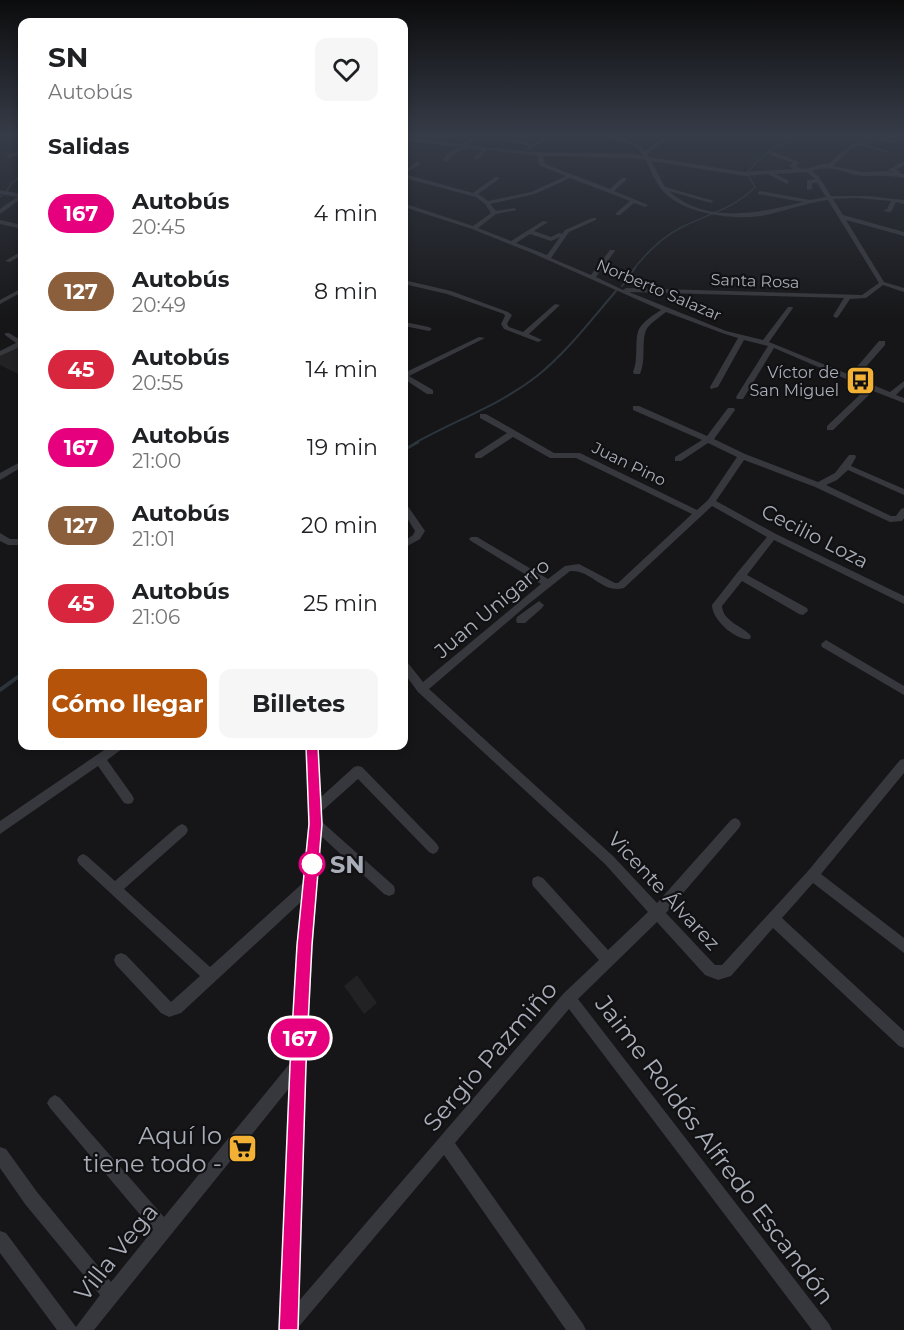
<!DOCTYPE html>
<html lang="es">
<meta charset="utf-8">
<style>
body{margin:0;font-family:Montserrat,sans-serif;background:#f6f6f6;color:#202124;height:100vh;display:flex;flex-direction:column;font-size:22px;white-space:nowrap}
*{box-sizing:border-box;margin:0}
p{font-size:20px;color:#757577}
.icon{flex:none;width:33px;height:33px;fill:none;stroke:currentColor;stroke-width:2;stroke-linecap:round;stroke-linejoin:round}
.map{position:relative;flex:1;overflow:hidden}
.sheet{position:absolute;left:18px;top:18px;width:390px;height:732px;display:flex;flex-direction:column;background:#fff;border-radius:12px;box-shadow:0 3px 9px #0003}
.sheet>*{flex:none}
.badge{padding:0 12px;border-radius:20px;font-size:21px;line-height:39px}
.map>.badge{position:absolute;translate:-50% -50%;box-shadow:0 0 0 3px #fff}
h2{padding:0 30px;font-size:22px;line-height:54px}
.round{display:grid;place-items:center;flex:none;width:63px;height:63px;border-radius:12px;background:#f6f6f6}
.summary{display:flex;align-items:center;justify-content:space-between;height:102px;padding:0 30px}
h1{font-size:28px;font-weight:700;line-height:45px}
.cta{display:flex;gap:12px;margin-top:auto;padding:12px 30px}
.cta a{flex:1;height:69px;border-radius:12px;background:#b45309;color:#fff;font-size:24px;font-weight:700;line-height:69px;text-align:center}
.cta a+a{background:#f6f6f6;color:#202124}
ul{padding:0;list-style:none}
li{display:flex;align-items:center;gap:18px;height:78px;padding:0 30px}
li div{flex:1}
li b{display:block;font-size:22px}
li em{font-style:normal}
li .badge{min-width:66px;font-weight:700;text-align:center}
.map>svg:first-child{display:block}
.built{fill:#222225}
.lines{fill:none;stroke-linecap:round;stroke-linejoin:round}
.stream-far3{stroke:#2c353c;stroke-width:1.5}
.stream-far2{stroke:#2c353c;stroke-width:2}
.stream-far1{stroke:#2c353c;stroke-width:3}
.stream{stroke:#2c353c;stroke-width:4}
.minor{fill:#37383d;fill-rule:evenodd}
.line{fill:#e6007e;stroke:#fff;stroke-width:1.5}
.stop-dot{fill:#fff;stroke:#e6007e;stroke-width:3}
.labels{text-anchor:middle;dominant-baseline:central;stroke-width:4.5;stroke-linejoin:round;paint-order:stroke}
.far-street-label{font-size:16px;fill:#a8adb8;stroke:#111113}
.far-poi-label{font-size:16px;fill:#a8adb8;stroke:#111113;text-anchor:end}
.street-label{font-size:20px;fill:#a8adb8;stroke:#111113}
.near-stop-label{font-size:24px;font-weight:bold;fill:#a8adb8;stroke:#111113;text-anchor:start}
.near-street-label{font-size:24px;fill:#a8adb8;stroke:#111113}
.near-poi-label{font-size:24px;fill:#a8adb8;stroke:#111113;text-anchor:end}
</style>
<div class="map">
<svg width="904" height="1330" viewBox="0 0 904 1330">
<rect width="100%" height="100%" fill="#161618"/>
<path class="built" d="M19 347 22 349V376L0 365V356Z
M357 975 377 1003 364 1014 344 986Z"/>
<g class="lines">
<path class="stream-far3" d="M747 173C766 149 784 140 813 134
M6 192 11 184 22 175
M0 197 3 195
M633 270C647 252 662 237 682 227 708 214 734 209 755 187L748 175"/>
<path class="stream-far2" d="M622 286 635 268
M415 443C456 420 500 405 537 376 567 352 591 320 616 291"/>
<path class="stream-far1" d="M404 450 418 442"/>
<path class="stream" d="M0 690 22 674"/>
<path class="minor" d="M4 134 22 137V139L4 135Z
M477 134H483L467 145 531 152 631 154 644 156C632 136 606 141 587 134 605 134 632 136 645 151L668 134H674L647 154 649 157 745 172 794 169 789 166 793 163 769 154 771 151 799 162V164L796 166C807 174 817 162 829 164 840 154 860 134 876 134L875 136 894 141 892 143 871 138 862 143 888 151V153L859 145 848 152 833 166 863 172 887 171 895 173 888 170 904 161V165L896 170 900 171 899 173 904 174V178C890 175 878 176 865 176 844 175 834 163 812 171L819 177 831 196H868L904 200V204L896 202 891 212 883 211 887 209 891 201 856 198 833 199 843 215 904 232V236L846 220 884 282 904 288V292L883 285 866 298 850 299 838 317 836 318 833 316 844 298 629 292 726 331 763 340 788 307H792L793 308 769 342 850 375 879 341H885V345L856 378 890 392 904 381V387L896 395 904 398V403L873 391 833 430H827V426L867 388 774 348 743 399H737L736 397 768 346 744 340 718 387 711 389 710 387 738 338 722 333 666 312C660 317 653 321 648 327 640 337 647 359 640 374H634L633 372C639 358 634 339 639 329 644 321 653 315 661 310L532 253 472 229 404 207V203L406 204 473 226 491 213 485 204 476 197 404 178V171L418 161 420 164 404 174 473 193 495 177H499V179L478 194 488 201 531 192 566 176 541 166 538 163V156L487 150 477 160 474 158 482 150C462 147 461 149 446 162L443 160 448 153 458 147 404 140V138L462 144ZM543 156 631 158 646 160C651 172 657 186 667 195 688 214 733 220 760 216 783 212 805 203 828 200L879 283 862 295 626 288 623 290 596 277 615 251 614 250H610L591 275 551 258 569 232 596 220V218H592L565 230 562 234 559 233 551 237 534 231 548 222 543 221 511 241 478 228 496 214 517 210 514 208 496 211 490 204 535 194 570 178 630 201 616 213V215H620L634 203 645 207 648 205 614 191 626 180V178H622L610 189 545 164ZM651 161 745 176 768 174 787 184 789 181 775 174 807 172 815 179 807 180V190L812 189V183H817L826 197 810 200 760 191 758 192V194L803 202C760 213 706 225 669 191L711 203 714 201 665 187ZM530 234 551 241 560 237 547 255 516 243Z
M547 134H553L529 151 526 149 529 146 493 137 495 136 533 144Z
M22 149V153L9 158 6 156Z
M0 190 22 194V198L0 214V209L17 197 0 194Z
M0 220 22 225V229L0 224Z
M22 251V255L10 262 5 261Z
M404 280 451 291 508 312 512 315 507 324 509 327 523 332 555 304 560 305 529 334 540 339 542 340 538 342 504 329 501 324 505 316 504 314 447 294 404 284Z
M22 288V292L0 304V300Z
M404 322 429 327 432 329 429 331 404 326Z
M5 333H9L22 341V346L0 356V351L16 343 5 335Z
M479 337 485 338 409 376 433 390V394H427L404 379V373Z
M633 406H639L707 436 728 408H734L735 410 714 439 745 454 818 482 835 473 849 455H855L856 457 851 466 904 489V495L848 470 837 480 826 485 891 516H896L901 509 904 508V518L902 521 890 522 815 487 744 460 716 501 776 534 904 596V604L774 540 747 575 807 608 808 611 803 615 799 614 742 581 722 606C723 622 742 625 751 636L750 639C736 641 712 620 712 605L737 573 767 537 712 506 624 588C602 594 591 569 570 571L526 606 429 689 613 856 657 903 731 820 735 818 739 820 741 824 739 828 666 913 715 965H722L808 871 900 760 904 759V773L821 874 904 938V953L813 883 782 918 904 1031V1048L899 1046 773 928 731 976 718 980 705 975 657 922 578 999 829 1324 832 1330H812L569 1009 455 1143 583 1324 586 1330H566L444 1155 296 1330H280L279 1327 290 1087 94 1330H57L0 1253V1231L6 1233 76 1327 100 1295 25 1204 0 1168V1147L6 1149 37 1192 111 1282 153 1230 50 1108 47 1103 50 1098 55 1095 60 1098 164 1217 291 1062 303 900 181 1013 169 1017 161 1013 116 965 114 960 116 955 121 953 126 955 171 1002 200 976 79 864 77 860 79 856 83 854 87 856 115 881 178 826 182 824 186 826 188 830 186 834 124 889 210 967 304 882 310 824 307 746H318L321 797 354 767 358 766 362 767 437 844 439 848 437 852 433 854 429 852 358 779 321 812 322 822 394 886 395 890 394 894 389 896 384 894 321 836C308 991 303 1146 298 1302L564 993 599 960 533 886 532 882 533 878 538 876 543 878 608 950 648 912 605 864 418 692 404 673V662L408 663 423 682 541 584 471 541 469 539 471 537H477L548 579 565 566 579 564 615 583H618L692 514 576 458H550L513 437 481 458H475V454L507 433 480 418V414H486L554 453H580L697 510 708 500 737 457 708 443 681 461H675V457L702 440 633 410Z
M22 461V467L0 480V473Z
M404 504 407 505 425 531 420 539 404 548V541L413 535 415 531 404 513Z
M0 533 10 539H22V545H8L0 541Z
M539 601 544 605 542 608 525 623H517L516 620 517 617Z
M826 640 904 686V695L822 647 821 644Z
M110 746H124L122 749 107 760 132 795 134 799 132 803 128 804 124 803 98 766 0 834V821Z"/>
</g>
<linearGradient id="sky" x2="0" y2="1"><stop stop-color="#0c0c0d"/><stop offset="0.42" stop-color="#363c48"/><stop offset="1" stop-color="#363c48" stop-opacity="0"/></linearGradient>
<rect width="904" height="321" fill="url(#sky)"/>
<path class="line" d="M312 740 318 746 322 824 312 945 306 1065 298 1330H279L290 1065 297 945 309 824 306 746Z"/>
<defs>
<symbol id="bus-square" viewBox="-11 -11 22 22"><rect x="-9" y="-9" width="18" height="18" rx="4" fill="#f2b134" stroke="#111113"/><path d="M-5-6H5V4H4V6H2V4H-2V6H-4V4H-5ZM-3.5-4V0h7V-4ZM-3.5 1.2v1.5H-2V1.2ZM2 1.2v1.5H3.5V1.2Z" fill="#111"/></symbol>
<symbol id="supermarket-square" viewBox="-11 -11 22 22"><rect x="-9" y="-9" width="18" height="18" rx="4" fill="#f2b134" stroke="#111113"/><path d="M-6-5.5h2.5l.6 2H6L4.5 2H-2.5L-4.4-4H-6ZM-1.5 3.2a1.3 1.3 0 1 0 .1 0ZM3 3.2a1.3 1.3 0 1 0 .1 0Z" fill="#111"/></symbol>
</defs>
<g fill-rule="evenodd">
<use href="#bus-square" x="844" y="364" width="33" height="33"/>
<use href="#supermarket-square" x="226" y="1132" width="33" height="33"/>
</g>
<circle class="stop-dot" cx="312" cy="864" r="12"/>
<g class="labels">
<g class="far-street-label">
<text transform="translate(755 281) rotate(2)">Santa Rosa</text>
<text transform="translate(659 290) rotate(23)">Norberto Salazar</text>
<text transform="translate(629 464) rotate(26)">Juan Pino</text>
</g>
<g class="far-poi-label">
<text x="839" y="372">Víctor de<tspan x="839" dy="18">San Miguel</tspan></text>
</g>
<g class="street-label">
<text transform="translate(815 536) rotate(27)">Cecilio Loza</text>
<text transform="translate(492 608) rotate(-40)">Juan Unigarro</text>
<text transform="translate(664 891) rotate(47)">Vicente Álvarez</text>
</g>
<g class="near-stop-label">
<text x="330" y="864">SN</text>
</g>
<g class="near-street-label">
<text transform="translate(490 1056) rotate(-49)">Sergio Pazmiño</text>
<text transform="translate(715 1150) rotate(53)">Jaime Roldós Alfredo Escandón</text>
<text transform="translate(116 1252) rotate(-51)">Villa Vega</text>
</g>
<g class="near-poi-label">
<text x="222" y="1135">Aquí lo<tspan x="222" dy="28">tiene todo -</tspan></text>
</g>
</g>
</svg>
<b class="badge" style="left:300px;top:1038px;background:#e6007e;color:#fff">167</b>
<section class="sheet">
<div class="summary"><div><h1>SN</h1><p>Autobús</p></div><a class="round"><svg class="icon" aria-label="heart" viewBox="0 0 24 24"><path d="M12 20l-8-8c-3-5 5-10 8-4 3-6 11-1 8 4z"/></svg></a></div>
<h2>Salidas</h2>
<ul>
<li><span class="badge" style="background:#e6007e;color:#fff">167</span><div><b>Autobús</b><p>20:45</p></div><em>4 min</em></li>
<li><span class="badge" style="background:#8b5e3c;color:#fff">127</span><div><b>Autobús</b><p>20:49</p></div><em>8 min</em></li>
<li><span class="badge" style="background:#d7263d;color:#fff">45</span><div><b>Autobús</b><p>20:55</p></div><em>14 min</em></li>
<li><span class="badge" style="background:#e6007e;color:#fff">167</span><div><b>Autobús</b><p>21:00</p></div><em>19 min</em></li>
<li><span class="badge" style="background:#8b5e3c;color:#fff">127</span><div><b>Autobús</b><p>21:01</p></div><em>20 min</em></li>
<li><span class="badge" style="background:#d7263d;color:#fff">45</span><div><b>Autobús</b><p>21:06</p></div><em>25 min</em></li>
</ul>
<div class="cta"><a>Cómo llegar</a><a>Billetes</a></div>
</section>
</div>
